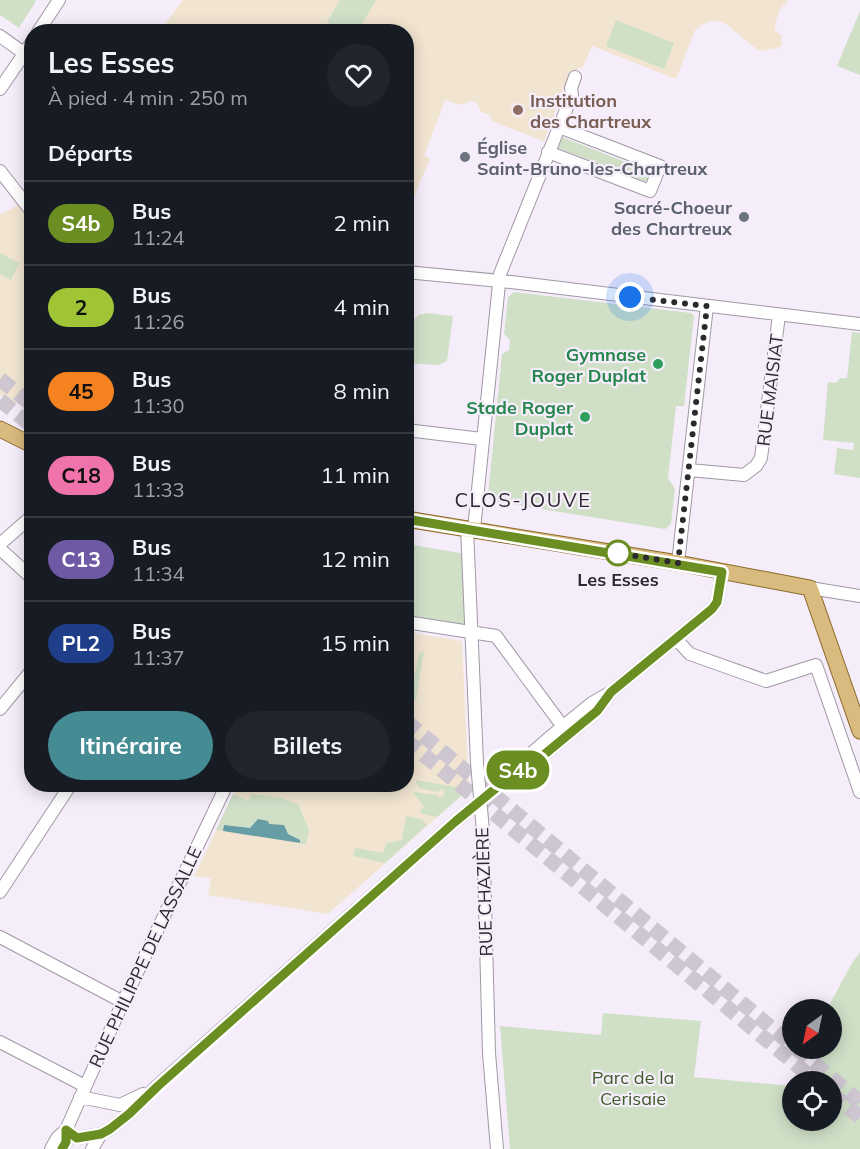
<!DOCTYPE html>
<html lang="fr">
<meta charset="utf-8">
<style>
body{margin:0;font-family:Mulish,sans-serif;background:#20242c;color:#f1f3f6;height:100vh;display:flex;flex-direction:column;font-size:22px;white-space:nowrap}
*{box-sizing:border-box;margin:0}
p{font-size:20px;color:#9ea1a6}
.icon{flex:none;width:33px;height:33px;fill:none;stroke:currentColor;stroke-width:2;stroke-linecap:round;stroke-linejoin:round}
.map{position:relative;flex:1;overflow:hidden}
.details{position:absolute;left:24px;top:24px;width:390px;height:768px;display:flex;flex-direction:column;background:#171b24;border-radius:24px;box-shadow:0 3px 15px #0003}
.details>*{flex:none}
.badge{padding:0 12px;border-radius:20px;font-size:21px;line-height:39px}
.needle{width:39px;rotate:213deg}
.controls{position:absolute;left:782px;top:999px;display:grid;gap:12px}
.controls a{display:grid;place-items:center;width:60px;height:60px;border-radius:50%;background:#171b24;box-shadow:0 3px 15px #0003;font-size:30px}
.you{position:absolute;width:30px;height:30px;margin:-15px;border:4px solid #fff;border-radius:50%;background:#1a73e8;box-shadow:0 0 0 9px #1a73e833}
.map>.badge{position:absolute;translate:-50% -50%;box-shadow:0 0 0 3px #fff}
h2{padding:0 24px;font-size:22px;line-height:54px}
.round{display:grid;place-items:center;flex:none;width:63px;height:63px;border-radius:32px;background:#20242c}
.summary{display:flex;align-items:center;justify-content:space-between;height:102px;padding:0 24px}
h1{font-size:28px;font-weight:700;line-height:45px}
.cta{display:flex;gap:12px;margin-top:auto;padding:12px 24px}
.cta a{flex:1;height:69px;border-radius:36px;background:#448b94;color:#fff;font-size:24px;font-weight:700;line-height:69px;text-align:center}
.cta a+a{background:#20242c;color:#f1f3f6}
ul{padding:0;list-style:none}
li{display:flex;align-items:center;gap:18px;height:84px;padding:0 24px;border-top:2px solid #363941}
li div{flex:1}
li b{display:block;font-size:22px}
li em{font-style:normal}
li .badge{min-width:66px;font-weight:700;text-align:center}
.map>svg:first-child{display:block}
.education{fill:#f1e5d1}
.green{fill:#d0e0c7}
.water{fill:#679da4}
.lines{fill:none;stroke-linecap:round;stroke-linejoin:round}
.major-tunnel{stroke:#cec6d1;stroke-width:15;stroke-dasharray:15 8;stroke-linecap:butt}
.minor-casing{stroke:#a098a4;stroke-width:14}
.major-casing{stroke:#8c6a2b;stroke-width:17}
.minor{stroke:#fff;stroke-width:12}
.major{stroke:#d9bb7f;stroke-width:15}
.line-casing{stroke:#fff;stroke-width:14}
.line{stroke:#6b8e23;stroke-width:9}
.walk{stroke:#2c292e;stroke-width:6;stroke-dasharray:0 10.8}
.education-dot{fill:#8d6e63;stroke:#f6edfa;stroke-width:2}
.worship-dot{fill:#6b7280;stroke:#f6edfa;stroke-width:2}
.leisure-dot{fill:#2e9e5b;stroke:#f6edfa;stroke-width:2}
.stop-dot{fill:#fff;stroke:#6b8e23;stroke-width:3}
.labels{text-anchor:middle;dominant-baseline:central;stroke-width:4.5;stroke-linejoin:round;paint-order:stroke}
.education-label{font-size:18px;font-weight:bold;fill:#785e54;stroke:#f6edfa;text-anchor:start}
.worship-label{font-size:18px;font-weight:bold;fill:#5b616d;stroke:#f6edfa;text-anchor:start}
.leisure-label{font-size:18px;font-weight:bold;fill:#27864d;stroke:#f6edfa;text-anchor:end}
.street-label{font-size:18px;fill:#2c292e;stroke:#f6edfa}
.stop-label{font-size:18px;font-weight:bold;fill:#2c292e;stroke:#f6edfa}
.park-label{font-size:18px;fill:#3c5c28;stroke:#f6edfa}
.neighbourhood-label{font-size:20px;letter-spacing:1.5px;fill:#2c292e;stroke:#f6edfa}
</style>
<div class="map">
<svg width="860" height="1149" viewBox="0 0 860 1149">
<rect width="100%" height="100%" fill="#f6edfa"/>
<path class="education" d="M183 0H789L780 9 775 24V30L783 37 781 40 783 44 779 48 759 51 726 24 717 21 707 22 695 30 676 79 592 46 582 69 578 68 576 74 570 72 544 141 491 121 492 116 481 112 477 103 471 101 460 105 445 100 424 156 430 159 416 191 407 222 406 32H179L166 23Z
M18 205 31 223V410L0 395V215Z
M407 632 462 641 469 789 328 914 208 895 211 879 194 876 238 785 406 784Z"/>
<path class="green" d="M0 0H34L36 1 19 28 0 15Z
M340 0H376L358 31H344L327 22Z
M860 11V75L837 66Z
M616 20 674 43 664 69 606 46Z
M562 137 651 172 647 182 558 148Z
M0 253 19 263 11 280 0 274Z
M514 292 691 313 694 316 684 406H676L668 478 675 489 671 524 665 529 492 501 488 495 502 354 509 350 510 340 504 334 508 297Z
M427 313 453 316 447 361 438 365 407 363V318L416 319 418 315Z
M852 332 860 333V478L834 474 837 448 853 450 854 443 823 440 828 382 836 383 840 378H847Z
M407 544 466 554 471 632 407 622Z
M424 652 416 699 407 697V691L412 688 419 653Z
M415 780 469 789 437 817 422 814 420 811 424 807 413 792 437 795 440 798 445 794 442 789 438 792 419 788Z
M233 794 248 801 252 794 281 798 298 804 309 830 306 845 300 843V840L288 834 284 825 269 824 268 821 258 820 250 828 224 825 223 831 216 830Z
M406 816 422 819 427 825 385 863 354 856 355 848 383 853 387 843 402 840Z
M860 952V1149H510L500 1026 601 1035 603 1013 701 1021 694 1077 792 1086V1120H831V1082L818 1081 817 1051 814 1049 831 1048V1010L827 1009 852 963Z"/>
<path class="water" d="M258 819 268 821 269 824 284 825 288 834 300 840V843L223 831 224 825 250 828Z"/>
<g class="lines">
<path class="major-tunnel" d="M0 379 32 405
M0 400 32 426
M406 721 792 1045
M406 740 817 1082
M796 1048 860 1102
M831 1093 860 1117"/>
<defs>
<path id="minor" d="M38 32 59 0
M0 36 32 59
M0 89 32 42
M548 152 650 191 660 166 559 127
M0 171 32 212
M406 272 511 282 860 324
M406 430 482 439
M689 470 744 475 756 466 761 458 779 315
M467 528 477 763 483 831 489 1053 497 1149
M474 529 500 274 572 95 571 88 575 77
M0 544 32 516
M0 549 32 578
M678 563 707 306
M810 588 860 596
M406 622 496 636 566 731
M676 639 690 654 766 681 816 665 860 792
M0 709 32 670
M523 765 534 751 549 738 592 703 611 692 712 609 717 602 722 572
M0 892 71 784
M0 937 123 1002
M0 1042 85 1086
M80 1097 120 1105 143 1094
M66 1130 77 1138 101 1134 110 1129 129 1114 157 1086 456 821 523 766 540 758 597 711 611 692
M51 1149 57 1138 66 1130
M62 1149 66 1142V1130L123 1002 227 784
M92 1149 101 1134"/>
<path id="major" d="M0 429 32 445
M406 519 678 563 810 588 860 731"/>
</defs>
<use href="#minor" class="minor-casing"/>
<use href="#major" class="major-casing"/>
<use href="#minor" class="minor"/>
<use href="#major" class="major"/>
</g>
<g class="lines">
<defs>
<path id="line" d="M62 1149 66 1142V1130L77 1138 101 1134 110 1129 129 1114 158 1086 456 821 523 766 540 758 597 711 611 692 712 609 717 602 722 572 406 519"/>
</defs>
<use href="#line" class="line-casing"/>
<use href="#line" class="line"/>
<path class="walk" d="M618 553H616L678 563 707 306 630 297"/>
</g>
<circle class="education-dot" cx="518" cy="110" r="6"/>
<g class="worship-dot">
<circle cx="465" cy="157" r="6"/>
<circle cx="744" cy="217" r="6"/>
</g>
<g class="leisure-dot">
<circle cx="658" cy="364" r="6"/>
<circle cx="585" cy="417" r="6"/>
</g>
<circle class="stop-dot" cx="618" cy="553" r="12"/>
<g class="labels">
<g class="education-label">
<text x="530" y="100">Institution<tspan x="530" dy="21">des Chartreux</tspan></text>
</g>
<g class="worship-label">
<text x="477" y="147">Église<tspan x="477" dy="21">Saint-Bruno-les-Chartreux</tspan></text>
<text x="732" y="207" text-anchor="end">Sacré-Choeur<tspan x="732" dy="21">des Chartreux</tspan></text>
</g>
<g class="leisure-label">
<text x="646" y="354">Gymnase<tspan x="646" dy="21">Roger Duplat</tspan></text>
<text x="573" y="407">Stade Roger<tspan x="573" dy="21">Duplat</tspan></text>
</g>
<g class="street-label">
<text transform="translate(770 390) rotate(-83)">RUE MAISIAT</text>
<text transform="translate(484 892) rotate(-92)">RUE CHAZIÈRE</text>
<text transform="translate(145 957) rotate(-65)">RUE PHILIPPE DE LASSALLE</text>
</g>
<g class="stop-label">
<text x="618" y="579">Les Esses</text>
</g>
<g class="park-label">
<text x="633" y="1077">Parc de la<tspan x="633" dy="21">Cerisaie</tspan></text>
</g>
<g class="neighbourhood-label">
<text x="523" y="499">CLOS-JOUVE</text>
</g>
</g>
</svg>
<div class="controls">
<a><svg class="needle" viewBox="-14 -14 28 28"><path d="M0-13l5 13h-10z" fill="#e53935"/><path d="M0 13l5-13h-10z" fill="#9ea1a6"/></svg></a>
<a><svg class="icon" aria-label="locate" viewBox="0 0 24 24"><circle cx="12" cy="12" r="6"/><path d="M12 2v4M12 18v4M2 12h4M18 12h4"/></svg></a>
</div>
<div class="you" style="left:630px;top:297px"></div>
<b class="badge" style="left:518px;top:770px;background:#6b8e23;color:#fff">S4b</b>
<section class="details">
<div class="summary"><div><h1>Les Esses</h1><p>À pied · 4 min · 250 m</p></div><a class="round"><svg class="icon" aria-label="heart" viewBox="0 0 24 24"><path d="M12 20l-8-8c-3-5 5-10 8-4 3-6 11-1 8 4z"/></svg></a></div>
<h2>Départs</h2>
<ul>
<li><span class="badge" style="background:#6b8e23;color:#fff">S4b</span><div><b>Bus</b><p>11:24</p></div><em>2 min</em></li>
<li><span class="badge" style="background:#9fc536;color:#111">2</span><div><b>Bus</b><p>11:26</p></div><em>4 min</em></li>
<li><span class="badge" style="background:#f58220;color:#111">45</span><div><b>Bus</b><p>11:30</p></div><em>8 min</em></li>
<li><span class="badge" style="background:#f173ac;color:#111">C18</span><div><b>Bus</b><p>11:33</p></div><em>11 min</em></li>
<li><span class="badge" style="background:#6f59a5;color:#fff">C13</span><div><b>Bus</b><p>11:34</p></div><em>12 min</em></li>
<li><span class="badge" style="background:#1e3e89;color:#fff">PL2</span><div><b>Bus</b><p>11:37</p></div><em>15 min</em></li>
</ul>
<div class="cta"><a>Itinéraire</a><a>Billets</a></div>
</section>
</div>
